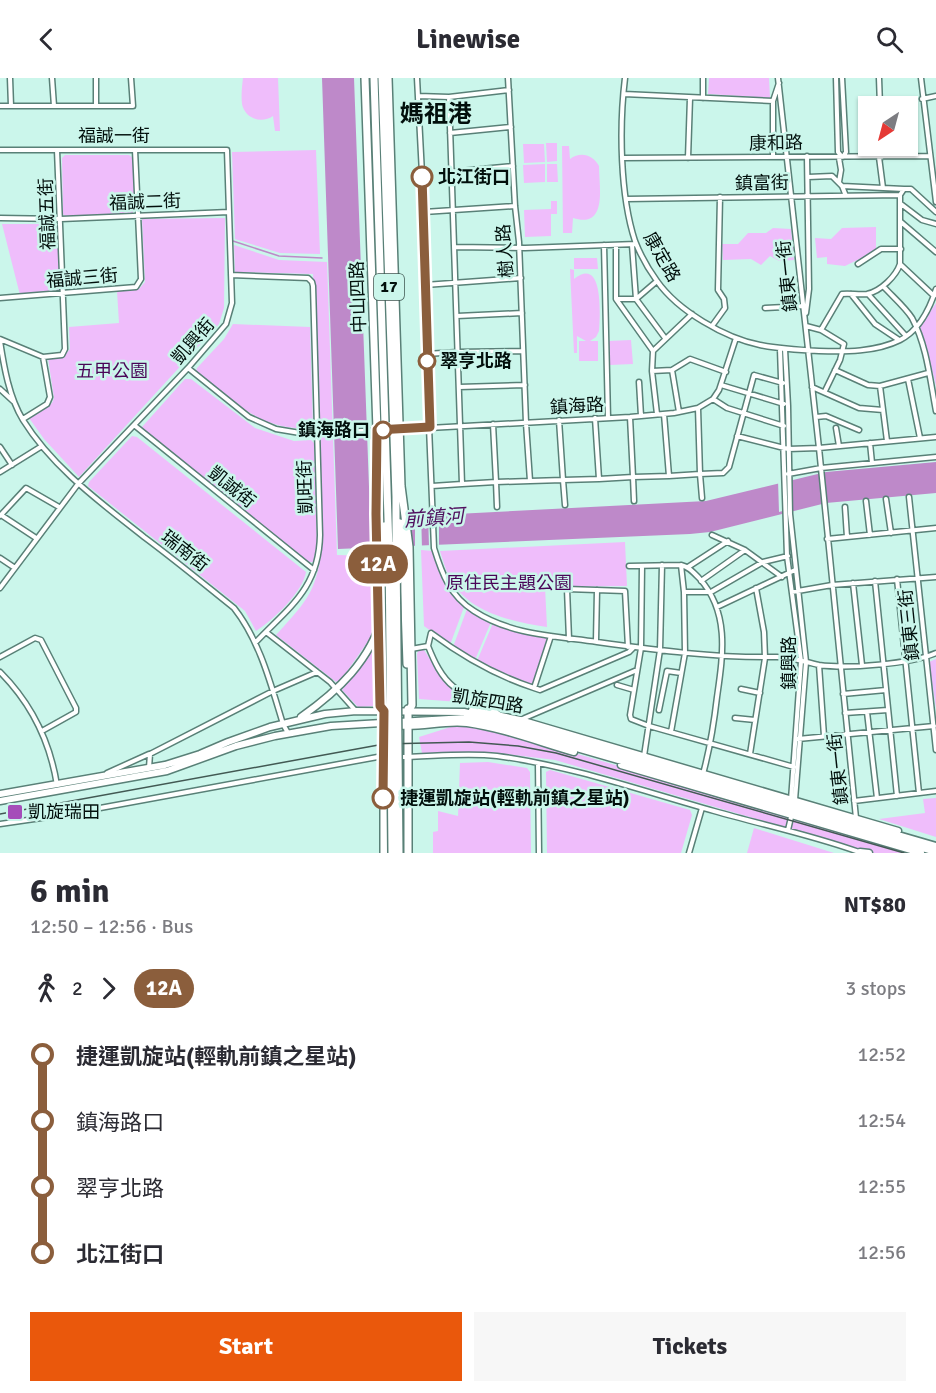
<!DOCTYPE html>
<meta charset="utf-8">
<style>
body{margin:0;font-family:Signika,"Noto Sans TC",sans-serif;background:#f7f7f7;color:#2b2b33;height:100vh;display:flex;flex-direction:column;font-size:22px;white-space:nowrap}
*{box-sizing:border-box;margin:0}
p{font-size:20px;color:#7c7c81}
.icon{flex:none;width:33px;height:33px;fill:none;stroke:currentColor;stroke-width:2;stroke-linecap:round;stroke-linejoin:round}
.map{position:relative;height:775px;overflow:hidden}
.side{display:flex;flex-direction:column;background:#fff;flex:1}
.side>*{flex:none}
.badge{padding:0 12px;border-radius:20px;font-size:21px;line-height:39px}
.needle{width:39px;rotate:216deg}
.fabs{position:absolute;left:858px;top:18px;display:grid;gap:12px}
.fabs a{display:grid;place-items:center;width:60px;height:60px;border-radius:0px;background:#fff;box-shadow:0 2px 4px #0004;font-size:30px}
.map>.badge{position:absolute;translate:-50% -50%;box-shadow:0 0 0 3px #fff}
.legs{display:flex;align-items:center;gap:9px;height:66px;padding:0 30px;font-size:20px}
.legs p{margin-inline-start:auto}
.head{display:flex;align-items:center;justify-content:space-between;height:102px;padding:0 30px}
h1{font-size:33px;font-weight:700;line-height:45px}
.button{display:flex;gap:12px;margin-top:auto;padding:12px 30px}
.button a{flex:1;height:69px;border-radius:0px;background:#ea580c;color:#fff;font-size:24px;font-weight:700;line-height:69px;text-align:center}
.button a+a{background:#f7f7f7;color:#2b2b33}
ul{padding:0 30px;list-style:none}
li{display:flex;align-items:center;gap:21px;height:66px;font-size:22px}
li i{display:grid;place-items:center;width:9px;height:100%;margin:0 8px;background:currentColor}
li i::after{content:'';width:15px;height:15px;margin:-8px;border:4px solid;border-radius:50%;background:#fff}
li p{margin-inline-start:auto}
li:first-child i{background:linear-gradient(#0000 50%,currentColor 0)}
li:last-child i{background:linear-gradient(currentColor 50%,#0000 0)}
header{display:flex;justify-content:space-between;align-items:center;height:78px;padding:0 30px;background:#fff;font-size:27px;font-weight:700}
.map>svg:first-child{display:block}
.green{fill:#efbdfb}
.water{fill:#be89c9}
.pier{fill:#cbf6eb}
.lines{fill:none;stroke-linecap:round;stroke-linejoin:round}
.stream{stroke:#be89c9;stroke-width:1.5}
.street-casing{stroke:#598077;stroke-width:7}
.secondary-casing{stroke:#598077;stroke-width:9}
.primary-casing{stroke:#598077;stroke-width:10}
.street{stroke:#fff;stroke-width:4}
.secondary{stroke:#fff;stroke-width:6}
.primary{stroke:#fff;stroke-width:7}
.tram{stroke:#425953;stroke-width:1.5}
.primary-bridge-casing{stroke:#598077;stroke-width:10;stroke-linecap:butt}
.primary-bridge{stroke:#fff;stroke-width:7}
.line-1-casing{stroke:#fff;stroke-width:14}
.line-1{stroke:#8b5e3c;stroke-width:9}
.stop-1-dot{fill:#fff;stroke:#8b5e3c;stroke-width:3}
.poi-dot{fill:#a54db9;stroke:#cbf6eb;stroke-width:2}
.labels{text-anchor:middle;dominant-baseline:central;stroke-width:5;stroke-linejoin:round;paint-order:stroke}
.shield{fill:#cbf6eb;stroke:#3e544f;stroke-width:1.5}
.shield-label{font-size:16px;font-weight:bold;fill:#020f0c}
.street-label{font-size:18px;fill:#020f0c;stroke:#cbf6eb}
.stop-label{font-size:18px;font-weight:bold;fill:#020f0c;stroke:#cbf6eb;text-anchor:start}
.park-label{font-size:18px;fill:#4a0557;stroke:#cbf6eb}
.poi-label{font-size:18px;fill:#020f0c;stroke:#cbf6eb;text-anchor:start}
.water-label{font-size:20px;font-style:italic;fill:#51105f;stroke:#cbf6eb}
.district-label{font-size:24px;font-weight:bold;fill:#020f0c;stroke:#cbf6eb}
</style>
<header><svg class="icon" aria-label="back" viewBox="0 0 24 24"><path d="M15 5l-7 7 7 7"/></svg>Linewise<svg class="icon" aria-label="search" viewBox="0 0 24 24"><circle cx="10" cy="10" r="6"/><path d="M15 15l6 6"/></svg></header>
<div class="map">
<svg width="936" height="775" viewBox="0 0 936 775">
<rect width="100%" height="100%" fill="#cbf6eb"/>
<path class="green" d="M243 0H278L280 53H275L273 38C262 46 245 41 242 26 241 18 242 8 243 0Z
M709 0H769L770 20 708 16Z
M546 65H557V83L547 84Z
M523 66H544L545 84 524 85Z
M562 68H569L570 81C581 73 593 77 599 88 599 109 608 151 573 140L572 155H563Z
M316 72 320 176 280 175 235 161 232 74Z
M65 77H129L133 80 135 133 131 136 66 139 63 136 62 80Z
M545 86V104L524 105 523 87Z
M547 86H557L558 104H547Z
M551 123H557V136H551V158L525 159 524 132 551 131Z
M225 140 224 230 219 246 79 399 44 361 29 340 52 325 54 320 48 280 63 279 70 271 69 249 119 245 117 213 139 211 145 204 142 141Z
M2 146H54L58 149 60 210 57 213 20 217Z
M876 149V173L845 188 827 186V179L817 180 815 160 831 161 842 150Z
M773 150 791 151 794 182 779 183 770 178 761 187 751 181 723 182 722 166H738L748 155H766Z
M234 167 279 182 327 184 337 477 374 478 376 547 371 559 341 602 336 604 276 557C310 520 317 512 323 462L313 196 235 194Z
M574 180H597L598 191H574Z
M570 191 574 192V201C604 177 600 238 599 253L596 259 590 263H598V283H579V263H586L577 258V275H574Z
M936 225V308L927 271 919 251Z
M233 246 310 249 313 350C307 353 301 351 295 350 255 347 226 318 196 294L197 290 224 261Z
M631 262 633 286 610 287 608 263Z
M185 301H191L255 350 294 363 311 362 314 365 317 467 313 484H309L143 351 142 349Z
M132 358 137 359 306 494C303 514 273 542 256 553L245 533 88 408 89 404Z
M625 464 627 508 545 509 547 549C511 543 468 535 450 500 445 491 443 482 440 473Z
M421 472 433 473C439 498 445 512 464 529L450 567 424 548Z
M467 531 491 544 475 582 453 569Z
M493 545 500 549 548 559 532 607 506 599 477 583Z
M376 565V628L358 629 342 612 366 583Z
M419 571 424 572C442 599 441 606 473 621L472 625 419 621 417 576Z
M936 581V630L929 584Z
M457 647 494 653 557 670 916 775H872L555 682 490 674 422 675 419 659Z
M488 684 527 690 530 694 531 775H433V754L438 753V733L458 738 460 685Z
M550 692 690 732 692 737 681 775H547L546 694Z
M936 720V759L879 741 925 735 923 721Z
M754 750 834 775H747Z"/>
<path class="water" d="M322 0H354L370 436H456L706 423 826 394 936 384V415L826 425 710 454 690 456 338 471Z"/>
<path class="pier" d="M369 344 370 357 331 360V347Z
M792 399 793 430 779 434 778 402Z
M415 433H421L422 471 415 470Z
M428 434H439V468L429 469Z"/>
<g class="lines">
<path class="stream" d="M233 163 279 178 322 180"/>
<defs>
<path id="street" d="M10 0 11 28
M52 0 54 28
M96 0V28
M417 0 424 134 426 276 434 470C442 496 450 518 474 533 511 557 555 558 597 564 656 572 715 580 774 579 790 578 804 584 819 587 848 591 910 586 936 575
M508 0 515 128 519 164 526 345 530 403 563 402 565 427
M625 0C619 49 620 117 635 163 640 176 649 192 657 203 678 233 725 260 760 267 780 271 799 272 819 273 845 274 876 274 900 262 920 252 930 230 936 211
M778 0 819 370 856 740
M836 0 838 74 842 79
M842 0 846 74 843 79
M879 0 880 28
M921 0 936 124
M624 16 773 23
M418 18 449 19 509 12
M449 19 462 406 496 404 497 429
M703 20V0
M922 21 936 18
M0 28H133L131 0
M450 55 511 49
M882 68V79
M0 72H227L229 134 61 141 0 140
M773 79V23L779 5
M879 79 883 110
M623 80 929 78
M688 80 690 20
M839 80 841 92 839 104
M450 94 513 88
M808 99 832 98 842 108 846 118
M842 108 904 111
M900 117 904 111H911L936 134
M626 121 900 117
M901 126 922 142 936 146
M424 134 515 128
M901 144 936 174
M604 167 608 340
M616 167V221L653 273
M632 167 636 221 665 260
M454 169 525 170 636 166
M858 186 881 171H901
M900 186 934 218
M231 197 308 200 312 204 313 208 320 457C319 511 288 530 255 565
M425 207 521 200
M883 208C892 218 905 229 912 240 927 268 930 302 936 333
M851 216 875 246 899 262
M868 216 906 258
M0 220 136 209 141 201 135 72
M617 221H636L657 203
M765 230 804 228
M806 235 809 211 807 78
M457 238 522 235
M712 248 725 230 724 221 718 212 720 119
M806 248 821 252 842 216C850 215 859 217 867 216 881 213 896 198 900 186V117
M821 252 844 266 840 282 825 313
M0 261 43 279 62 277 65 271 57 72
M0 263C4 289 9 319 23 342 53 390 100 424 144 459 175 482 204 506 234 530 260 563 271 607 283 646L288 655
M780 271 787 478 801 583 791 722
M785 271 788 328 790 436 806 584 795 722
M653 273 652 293 657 336
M653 273 692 236
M426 276 458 274 523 273
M188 290 249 339 276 351 300 355 393 352 630 339 674 335 698 330 713 321 719 312 736 260
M672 292 690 281 726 294
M672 292 679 334
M835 292 868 307 880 308 928 295
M652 293 672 292
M908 301 920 360
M639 304 641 338
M721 307 784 326
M880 308 887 363
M459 309 525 307
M812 309 859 330 883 332
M0 311 13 323
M713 321 727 330 784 348
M698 330 700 396 723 395 729 389 754 297 783 305
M664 336 669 398 700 396 702 420
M630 339 633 399 669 398
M816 339 826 338 859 352
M595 340 599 401 633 399 634 423
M23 341 47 326 50 319 43 279
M559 342 563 402 599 401
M493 346 496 404 530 403
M134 347 314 492
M836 350 839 368
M737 358 788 371 819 370 936 359
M870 365 872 385
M0 369 12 387
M0 394 42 368
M788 396 821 390 936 379
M432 408 462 406
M909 419 936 672
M886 421 891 455
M866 423 870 457
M845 429 847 459
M1 437 36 460
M0 438 26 410 59 429
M712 457 745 472 782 499
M827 461 936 450
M0 480 15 490
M629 488 681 487C689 489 693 494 699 500 730 534 723 577 717 619 714 645 710 670 703 696
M642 488 641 570 630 637 631 641 649 648 794 689
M688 489 728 463
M897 501 919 715
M701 503 745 472
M875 503 897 718
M853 505 862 587
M0 510 78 406 188 290 226 246 232 225 229 134
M684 514H710
M711 514 763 484 788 478
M792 514 832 507 936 499
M717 529 795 492
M266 554 330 604 355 632
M569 561 567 511 625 513 628 569
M596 563 597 512
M428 568C434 583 441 599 454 609 468 620 486 625 500 637
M411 571 428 568 431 555C462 578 497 598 534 610L551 558
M0 579 35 560 41 562 76 630V634L42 653
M819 587 824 658
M0 594C31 625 50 664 57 707
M617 607 634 612
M534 610 540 612 629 574 633 570
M741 611 760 615
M843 616 886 612
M659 632 667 593 681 595
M867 634 877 720
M845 635 888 632
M735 640 755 642
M520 642 637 592
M671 654 685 575 684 514 681 487
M798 661 934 648
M750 676 765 580 764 554 756 510
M644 678 660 572 662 487
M397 679C430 679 464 674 497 678 572 688 642 713 714 733 763 747 812 757 859 774
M538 685 539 775
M149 690 150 676 273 613 317 594
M107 695 149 676
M854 723 936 713
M0 746 62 737 383 678
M788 752 792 735
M689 775 702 730"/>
<path id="secondary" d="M472 632 520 642 898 753
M301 639C338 613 370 583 383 537
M393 647C418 651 442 642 467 645 503 650 539 664 574 674
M621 687 921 775
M0 716 165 687 200 676 228 664 270 649 325 636 356 633 464 634 519 647 936 768
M0 723 167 693 236 668 275 658 331 648 466 640 518 653 936 774
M860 774 869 775"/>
<path id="primary" d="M365 0 377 352 376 436 380 628 384 633
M374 0 389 472
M382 0 396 419V471
M388 0 401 408 409 469 412 627 408 634
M400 445 403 470 407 586
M382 476 384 448
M384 631V775
M408 775V631"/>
</defs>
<use href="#street" class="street-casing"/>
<use href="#secondary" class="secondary-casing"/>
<use href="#primary" class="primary-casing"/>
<use href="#street" class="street"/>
<use href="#secondary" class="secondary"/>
<use href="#primary" class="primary"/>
<path class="tram" d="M0 736 384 666 469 664 518 668 556 675 904 775"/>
<defs>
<path id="primary-bridge" d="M396 471 399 775
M389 472 392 775"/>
</defs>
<use href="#primary-bridge" class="primary-bridge-casing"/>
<use href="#primary-bridge" class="primary-bridge"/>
</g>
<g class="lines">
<defs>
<path id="line-1" d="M383 720 384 633 380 628 376 436 377 352 430 349 422 99"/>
</defs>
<use href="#line-1" class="line-1-casing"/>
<use href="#line-1" class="line-1"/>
</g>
<g class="stop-1-dot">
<circle cx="422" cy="99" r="10"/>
<circle cx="427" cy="283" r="8"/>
<circle cx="383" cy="352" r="8"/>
<circle cx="383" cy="720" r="10"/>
</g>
<rect class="poi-dot" x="7" y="726" width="16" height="16" rx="3"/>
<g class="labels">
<rect class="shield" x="374" y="196" width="30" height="26" rx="4.5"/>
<g class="shield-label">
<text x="389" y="209">17</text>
</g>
<g class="street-label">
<text x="114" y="58">福誠一街</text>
<text transform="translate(776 65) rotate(-1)">康和路</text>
<text transform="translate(762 105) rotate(-1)">鎮富街</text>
<text transform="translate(145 124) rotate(-2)">福誠二街</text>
<text transform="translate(47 136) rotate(-92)">福誠五街</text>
<text transform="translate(505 173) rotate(-94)">樹人路</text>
<text transform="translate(662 179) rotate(60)">康定路</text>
<text transform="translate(787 198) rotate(-96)">鎮東一街</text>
<text transform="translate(82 200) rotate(-5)">福誠三街</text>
<text transform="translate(358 219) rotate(-92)">中山四路</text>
<text transform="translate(193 263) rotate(-49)">凱興街</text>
<text transform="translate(577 328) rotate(-3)">鎮海路</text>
<text transform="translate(232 409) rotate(39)">凱誠街</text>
<text transform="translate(305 409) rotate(-92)">凱旺街</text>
<text transform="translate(185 473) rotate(38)">瑞南街</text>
<text transform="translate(909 547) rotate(-96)">鎮東三街</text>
<text transform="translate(789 585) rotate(-90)">鎮興路</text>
<text transform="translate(488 623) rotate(9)">凱旋四路</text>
<text transform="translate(838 691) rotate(-96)">鎮東一街</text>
</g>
<g class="stop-label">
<text x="438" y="99">北江街口</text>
<text x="440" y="283">翠亨北路</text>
<text x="370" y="352" text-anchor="end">鎮海路口</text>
<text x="400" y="720">捷運凱旋站(輕軌前鎮之星站)</text>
</g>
<g class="park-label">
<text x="112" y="293">五甲公園</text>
<text x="509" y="505">原住民主題公園</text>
</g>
<g class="poi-label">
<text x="28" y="734">凱旋瑞田</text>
</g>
<g class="water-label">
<text transform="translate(434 440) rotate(-4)">前鎮河</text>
</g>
<g class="district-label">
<text x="436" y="36">媽祖港</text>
</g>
</g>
</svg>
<div class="fabs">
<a><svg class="needle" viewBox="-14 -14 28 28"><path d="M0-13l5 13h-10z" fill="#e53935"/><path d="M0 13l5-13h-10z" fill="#7c7c81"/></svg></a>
</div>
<b class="badge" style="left:378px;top:486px;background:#8b5e3c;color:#fff">12A</b>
</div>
<section class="side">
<div class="head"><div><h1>6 min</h1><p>12:50 – 12:56 · Bus</p></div><b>NT$80</b></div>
<div class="legs"><svg class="icon" aria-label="walk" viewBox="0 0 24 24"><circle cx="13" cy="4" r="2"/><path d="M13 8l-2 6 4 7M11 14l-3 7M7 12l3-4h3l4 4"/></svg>2<svg class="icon" aria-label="forward" viewBox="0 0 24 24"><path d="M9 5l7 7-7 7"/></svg><b class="badge" style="background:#8b5e3c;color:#fff">12A</b><p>3 stops</p></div>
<ul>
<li><i style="color:#8b5e3c"></i><b>捷運凱旋站(輕軌前鎮之星站)</b><p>12:52</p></li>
<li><i style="color:#8b5e3c"></i><span>鎮海路口</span><p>12:54</p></li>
<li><i style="color:#8b5e3c"></i><span>翠亨北路</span><p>12:55</p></li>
<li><i style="color:#8b5e3c"></i><b>北江街口</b><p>12:56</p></li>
</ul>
<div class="button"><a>Start</a><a>Tickets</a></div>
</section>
